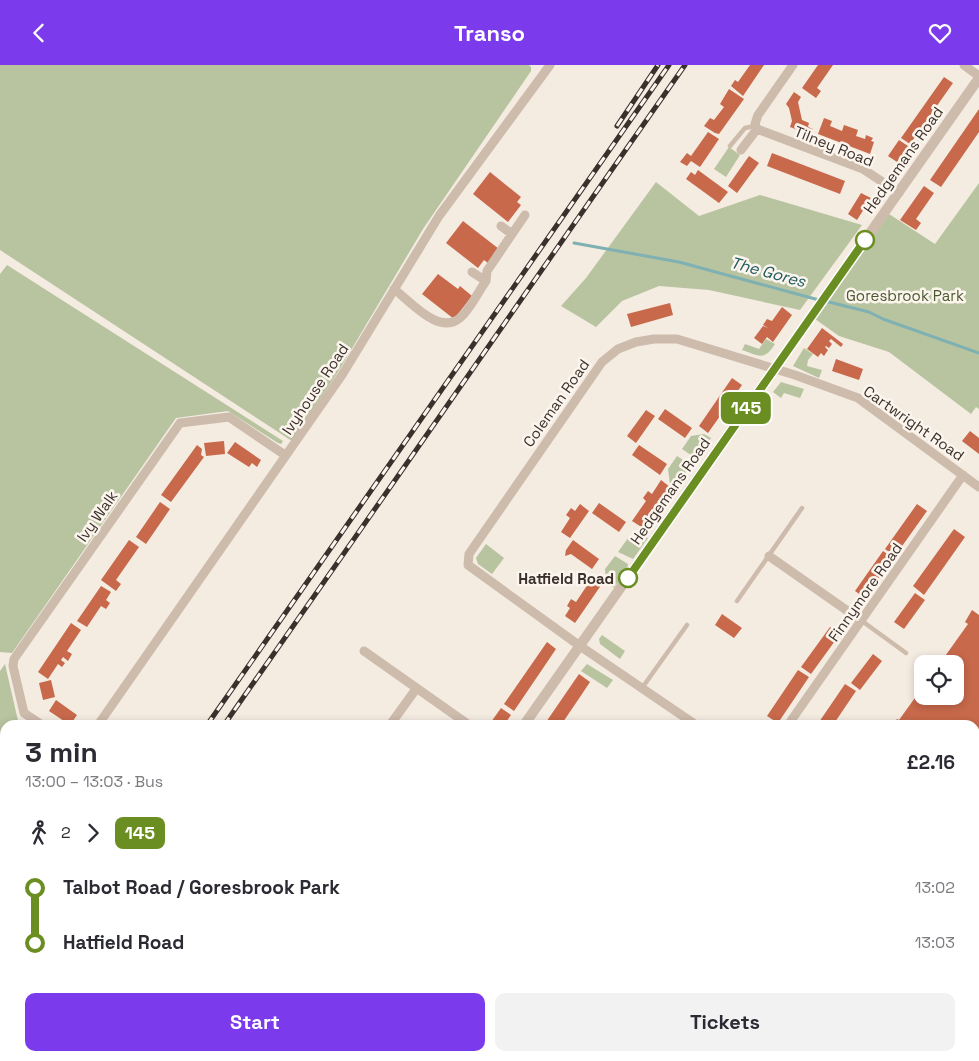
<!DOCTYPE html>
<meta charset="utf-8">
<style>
body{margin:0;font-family:"Space Grotesk",sans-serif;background:#f2f2f3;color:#2b2b33;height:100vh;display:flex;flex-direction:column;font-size:19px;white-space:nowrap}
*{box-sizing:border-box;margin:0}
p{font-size:16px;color:#7c7c81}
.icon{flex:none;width:28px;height:28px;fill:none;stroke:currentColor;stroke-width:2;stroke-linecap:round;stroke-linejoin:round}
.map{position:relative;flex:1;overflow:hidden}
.sheet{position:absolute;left:0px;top:655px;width:980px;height:341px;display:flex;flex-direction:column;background:#fff;border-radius:15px 15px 0 0;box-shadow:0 2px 8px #0003}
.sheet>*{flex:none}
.badge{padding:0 10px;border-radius:8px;font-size:18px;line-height:32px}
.tools{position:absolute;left:914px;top:590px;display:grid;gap:10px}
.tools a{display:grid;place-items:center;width:50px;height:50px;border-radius:10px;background:#fff;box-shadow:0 2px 8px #0003;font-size:25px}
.map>.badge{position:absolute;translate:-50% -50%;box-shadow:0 0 0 2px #fff}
.legs{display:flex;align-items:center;gap:8px;height:55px;padding:0 25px;font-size:16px}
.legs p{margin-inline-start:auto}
.head{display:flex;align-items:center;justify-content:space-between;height:85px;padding:0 25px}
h1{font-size:28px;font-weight:800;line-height:38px}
.primary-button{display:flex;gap:10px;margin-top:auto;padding:10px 25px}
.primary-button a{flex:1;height:58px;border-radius:10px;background:#7c3aed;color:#fff;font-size:20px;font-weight:800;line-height:58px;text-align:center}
.primary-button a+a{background:#f2f2f3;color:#2b2b33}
ul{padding:0 25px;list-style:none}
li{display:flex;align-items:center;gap:18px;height:55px;font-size:19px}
li i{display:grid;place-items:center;width:8px;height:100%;margin:0 6px;background:currentColor}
li i::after{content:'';width:12px;height:12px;margin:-6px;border:4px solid;border-radius:50%;background:#fff}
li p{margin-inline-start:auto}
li:first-child i{background:linear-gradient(#0000 50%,currentColor 0)}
li:last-child i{background:linear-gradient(currentColor 50%,#0000 0)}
header{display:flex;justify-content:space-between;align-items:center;height:65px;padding:0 25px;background:#7c3aed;color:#fff;font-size:22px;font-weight:800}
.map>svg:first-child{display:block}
.green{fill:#b8c4a0}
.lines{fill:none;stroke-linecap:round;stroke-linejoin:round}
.stream{stroke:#7fb0b2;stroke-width:3}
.building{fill:#c8694b}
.service{stroke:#cdbbac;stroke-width:4.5}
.minor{stroke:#cdbbac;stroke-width:9}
.tertiary{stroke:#cdbbac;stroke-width:10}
.rail-casing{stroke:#3b302b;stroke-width:5}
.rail{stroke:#fbf5ee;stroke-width:3;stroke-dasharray:9;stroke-linecap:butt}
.line-1-casing{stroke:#fff;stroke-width:11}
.line-1{stroke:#6b8e23;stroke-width:8}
.stop-1-dot{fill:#fff;stroke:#6b8e23;stroke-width:2.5}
.labels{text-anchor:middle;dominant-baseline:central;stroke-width:5;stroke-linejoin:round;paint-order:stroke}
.street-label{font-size:15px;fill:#3b302b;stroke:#fbf5ee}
.park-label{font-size:15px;fill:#4a5a2e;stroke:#fbf5ee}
.stop-label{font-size:15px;font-weight:bold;fill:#3b302b;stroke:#fbf5ee;text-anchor:end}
.water-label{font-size:16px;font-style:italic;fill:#1f5a5e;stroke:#fbf5ee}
</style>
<header><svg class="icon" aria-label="back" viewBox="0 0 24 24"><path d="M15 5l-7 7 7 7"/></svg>Transo<svg class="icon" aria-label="heart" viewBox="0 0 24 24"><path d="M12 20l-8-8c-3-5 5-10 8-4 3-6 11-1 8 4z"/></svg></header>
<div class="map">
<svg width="979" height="996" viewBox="0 0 979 996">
<rect width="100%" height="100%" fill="#f4ebe1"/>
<path class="green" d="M0 0H529L531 2V6L423 164 338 307 292 376 0 185Z
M729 82 740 90 726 112 714 104Z
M656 117 699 151 760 130 862 160 800 245 709 225 659 221 622 236 596 262 561 241 586 213Z
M979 118V344L976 342 971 349 889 287 839 271 815 254 889 149 935 179Z
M7 200 283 376 281 379 278 378 228 346 176 353 12 588 0 587V209Z
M766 274 775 279C764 296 759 291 742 285L745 279 759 284Z
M804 283 813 289 808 295 807 301 822 305 819 313 793 301Z
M781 317 804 324 800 333 784 328 781 333 773 327Z
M704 369 711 373 697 394 682 384 691 371Z
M677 391 691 400 676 422 670 419 668 404Z
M643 469 648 473 633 494 618 487 628 473Z
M486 479 504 493 492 509 478 499 476 493Z
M615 491 628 499 627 504 614 523 606 517 605 504Z
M602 570 625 586 620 594 600 579 599 574Z
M5 599 19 660H5V774L2 777 0 776V606Z
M587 599 613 615 607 623 581 606Z
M975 964H979V996H850L854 991H975Z"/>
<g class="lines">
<path class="stream" d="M574 178 679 197 819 235
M825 236 869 247 883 254 979 288"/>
</g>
<path class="building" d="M750 0H764L743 31 731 21 735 15 738 17Z
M818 0H833L817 23 821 26 816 33 802 23Z
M944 12 953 18 910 79 901 73Z
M729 24 744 34 719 69 715 68 704 61 710 53 714 55 724 42 720 39Z
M794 27 801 32 798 37 802 55 809 58 808 62 813 64 811 70 790 62 792 56 789 43 786 39Z
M979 44V67L941 122 930 115Z
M824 53 832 56 830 61 842 66 844 60 858 65 856 71 865 74 866 70 873 73 871 76 874 77 870 89 818 69Z
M708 67 719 74 700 102 691 96 687 101 680 97 687 88 691 91Z
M899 75 908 81 897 97 888 91Z
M772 88 845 116 840 129 767 101Z
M749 91 759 98 737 128 728 121Z
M698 105 728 127 719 138 686 114 691 107 695 110Z
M490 107 521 132 517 137 521 140 508 157 473 129Z
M924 121 934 128 916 154 921 158 916 165 900 155Z
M861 128 871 133 857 155 848 149Z
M463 156 499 184 488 198 484 195 478 203 446 178Z
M438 209 458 224 460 221 472 231 454 254 422 229Z
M670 238 673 250 631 262 627 249Z
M782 242 792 250 773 277 767 272 762 279 754 273 763 261 768 263 763 260 767 254 772 256Z
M822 263 843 279 841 282 831 274 829 276 832 279 829 283 826 281 825 282 828 285 824 291 821 288 818 292 807 284Z
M836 294 863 304 859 315 832 306Z
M732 313 742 320 708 368 699 361Z
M665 344 692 363 685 373 658 354Z
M646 345 655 351 636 378 627 371Z
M970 366 979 373V389L962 376Z
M224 376 225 389 206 391 204 378Z
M235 377 261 395 257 402 252 398 249 402 227 388Z
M197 380 202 384 201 390 204 392 171 437 161 430Z
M639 380 667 399 660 410 632 390Z
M661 415 670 422 643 463 632 456 646 436 643 433 648 426 652 429Z
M160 437 170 444 146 479 136 472Z
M599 438 626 457 619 467 592 448Z
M580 439 589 446 570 473 561 467 570 453 566 450 571 443 575 446Z
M917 439 927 446 895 491 885 484Z
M954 464 965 472 924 530 913 521Z
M129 475 139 482 116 515 121 519 116 526 101 515Z
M573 475 599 494 592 504 571 489 565 491 566 485Z
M883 486 893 493 865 533 855 526Z
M594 510 604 516 575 558 565 551 570 543 567 541 571 534 576 537Z
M101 521 111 527 106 535 110 538 106 544 101 541 87 562 77 556Z
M915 528 925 535 904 564 894 557Z
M972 545 979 550V671L975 676V660H892L897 654 899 655 922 623V631H955V599H937L941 593 943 594 968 559 965 557Z
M722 549 742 563 734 573 715 560Z
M71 558 81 565 67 586 72 589 68 596 63 592 61 595 65 598 62 602 58 599 48 614 38 607Z
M830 562 840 569 811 609 801 602Z
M547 577 556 584 514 646 504 639Z
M873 589 882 596 860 625 851 618Z
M798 605 809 612 778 658 767 651Z
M579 609 590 617 580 632 561 660H544Z
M51 615 55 632 43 635 39 618Z
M845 619 856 626 833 660H817Z
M56 635 77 650 70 660 49 646Z
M501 643 511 650 504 660H496L491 657Z
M39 991H55L52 996H42L38 993Z
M238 991H261L268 996H235Z"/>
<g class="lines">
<path class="service" d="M730 81 745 63 755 61
M737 536 802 443
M862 556 906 588
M642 623 687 560"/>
<path class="minor" d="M793 0 758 50 755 59 757 64 863 104 899 128
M964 0 979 11
M741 85 757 64
M501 161 512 169
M486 216 487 206 525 150
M394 224C410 236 440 272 461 252 471 243 478 227 486 216L472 207
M769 491 862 556
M364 586 469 660
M42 660 24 648 13 601 14 594 180 358 229 352 285 390
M98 660 342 310 439 151 550 0
M390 660 416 624
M696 660 580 581 468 500 469 489 602 297 618 284 636 277 654 274H677L795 310 858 333 979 422
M788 660 963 410
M975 770H979
M0 805 5 796
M975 910H979
M103 991 110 996
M466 991 484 996
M154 996 157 991
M552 996 553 991
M773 996 784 991"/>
<path class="tertiary" d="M524 660 979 13
M289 996 293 991"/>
<defs>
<path id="rail" d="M617 61 658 0
M207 660 669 0
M224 660 685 0
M0 946 5 939
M0 956 5 949
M0 970 5 963"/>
</defs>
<use href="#rail" class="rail-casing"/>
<use href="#rail" class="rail"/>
</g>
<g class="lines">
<defs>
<path id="line-1" d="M628 513 865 175"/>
</defs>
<use href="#line-1" class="line-1-casing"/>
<use href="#line-1" class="line-1"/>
</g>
<g class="stop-1-dot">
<circle cx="865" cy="175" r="9"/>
<circle cx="628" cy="513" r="9"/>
</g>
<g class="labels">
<g class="street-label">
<text transform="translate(834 81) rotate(22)">Tilney Road</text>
<text transform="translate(903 95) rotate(-55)">Hedgemans Road</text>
<text transform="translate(315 324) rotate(-56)">Ivyhouse Road</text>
<text transform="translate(556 338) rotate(-55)">Coleman Road</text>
<text transform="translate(914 358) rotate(35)">Cartwright Road</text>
<text transform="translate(670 426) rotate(-55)">Hedgemans Road</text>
<text transform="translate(97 451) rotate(-55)">Ivy Walk</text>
<text transform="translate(865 527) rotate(-55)">Finnymore Road</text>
</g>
<g class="park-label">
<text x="905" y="230">Goresbrook Park</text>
</g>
<g class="stop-label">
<text x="614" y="513">Hatfield Road</text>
</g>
<g class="water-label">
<text transform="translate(768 207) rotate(15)">The Gores</text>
</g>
</g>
</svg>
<div class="tools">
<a><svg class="icon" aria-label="locate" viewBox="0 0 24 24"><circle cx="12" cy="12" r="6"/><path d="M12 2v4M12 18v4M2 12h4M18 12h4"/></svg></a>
</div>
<b class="badge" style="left:746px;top:343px;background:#6b8e23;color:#fff">145</b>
<section class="sheet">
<div class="head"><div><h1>3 min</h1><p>13:00 – 13:03 · Bus</p></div><b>£2.16</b></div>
<div class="legs"><svg class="icon" aria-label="walk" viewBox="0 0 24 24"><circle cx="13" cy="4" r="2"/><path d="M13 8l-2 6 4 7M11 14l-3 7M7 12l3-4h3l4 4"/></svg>2<svg class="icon" aria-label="forward" viewBox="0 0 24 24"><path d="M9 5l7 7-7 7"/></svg><b class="badge" style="background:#6b8e23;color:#fff">145</b></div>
<ul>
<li><i style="color:#6b8e23"></i><b>Talbot Road / Goresbrook Park</b><p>13:02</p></li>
<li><i style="color:#6b8e23"></i><b>Hatfield Road</b><p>13:03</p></li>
</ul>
<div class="primary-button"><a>Start</a><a>Tickets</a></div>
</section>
</div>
